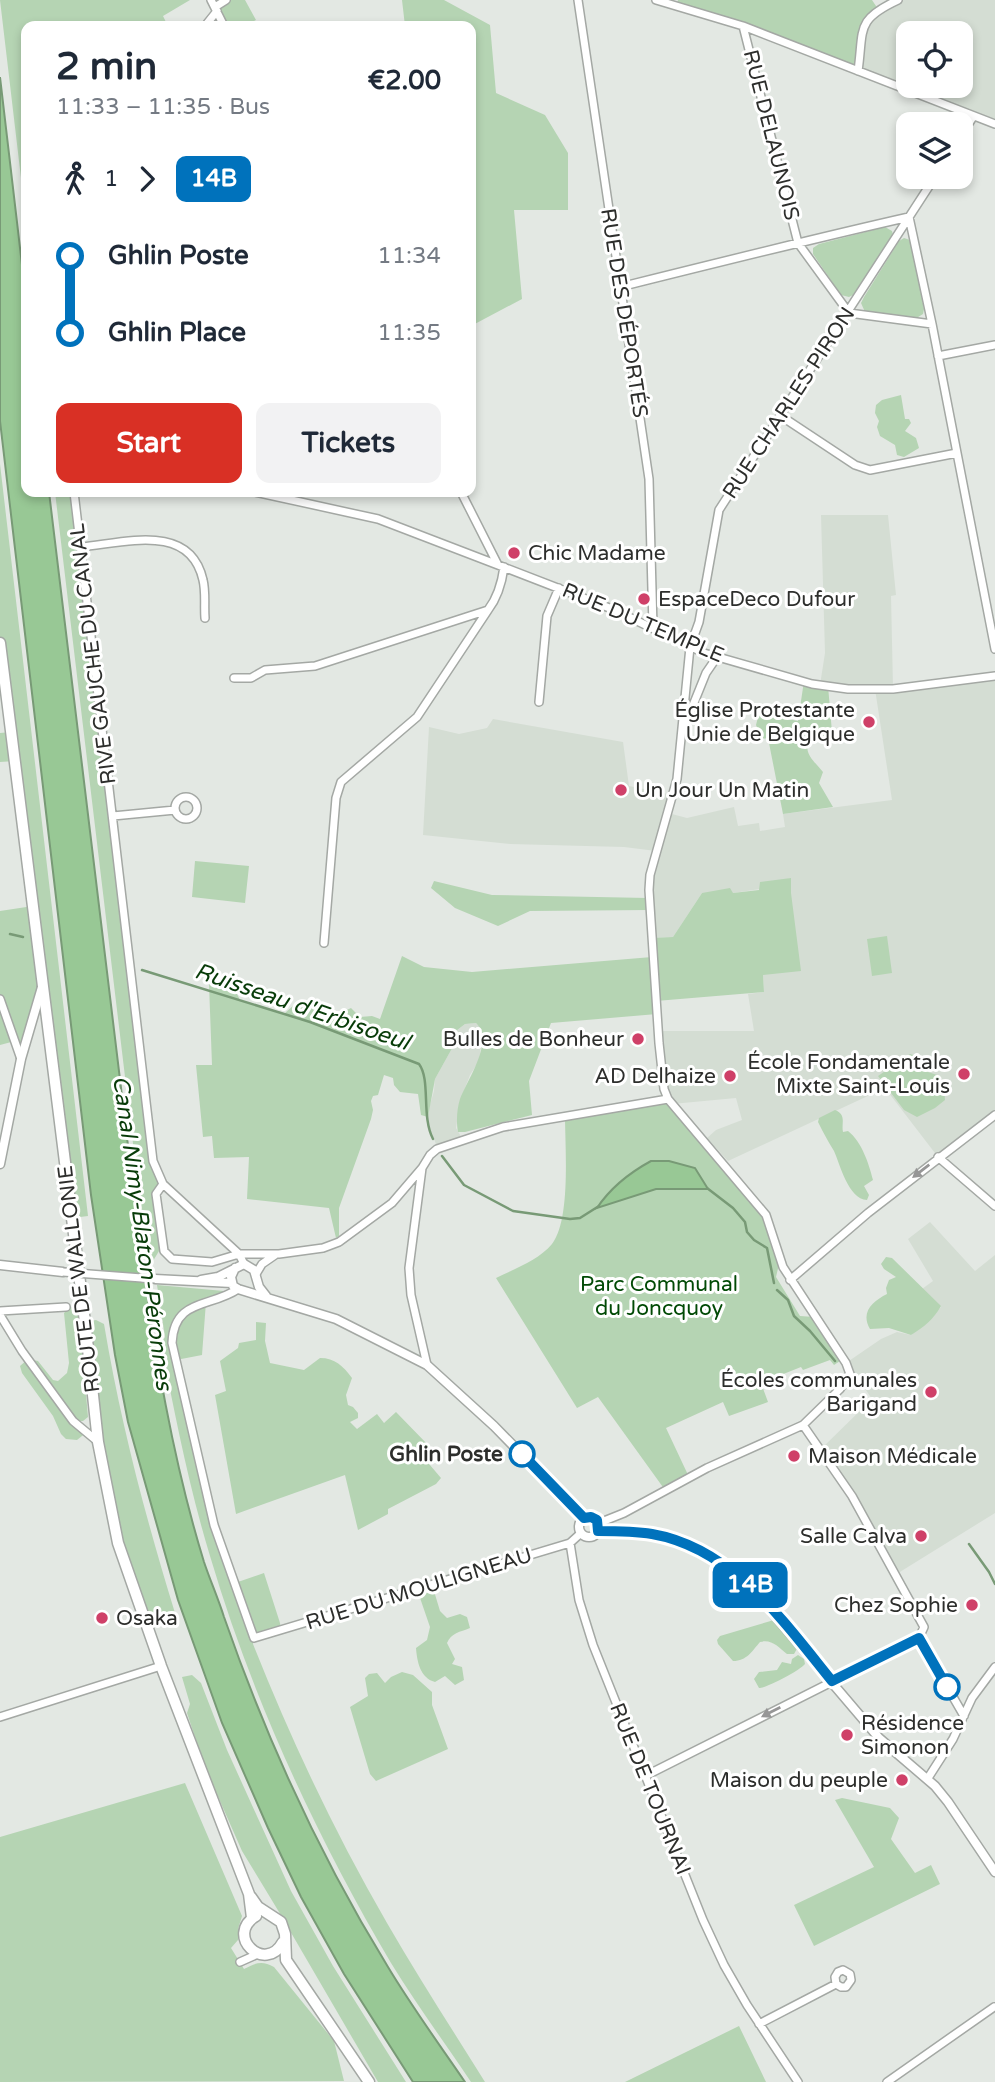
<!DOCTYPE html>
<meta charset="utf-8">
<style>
body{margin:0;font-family:"Varela Round",sans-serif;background:#f2f2f3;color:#1f2937;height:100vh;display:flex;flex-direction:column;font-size:26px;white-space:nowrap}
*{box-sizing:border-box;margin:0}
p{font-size:23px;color:#747a83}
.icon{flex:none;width:38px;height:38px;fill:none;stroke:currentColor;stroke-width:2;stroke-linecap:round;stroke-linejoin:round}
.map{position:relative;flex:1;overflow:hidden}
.sheet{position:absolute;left:21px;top:21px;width:455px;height:476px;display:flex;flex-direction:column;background:#fff;border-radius:14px;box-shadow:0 4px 10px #0003}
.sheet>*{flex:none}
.badge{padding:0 14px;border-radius:10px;font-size:24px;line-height:46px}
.fabs{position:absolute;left:896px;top:21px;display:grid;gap:14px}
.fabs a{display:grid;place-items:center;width:77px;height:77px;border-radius:14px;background:#fff;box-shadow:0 4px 10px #0003;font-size:35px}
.map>.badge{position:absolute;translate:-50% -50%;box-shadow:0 0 0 4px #fff}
.legs{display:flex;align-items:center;gap:10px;height:77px;padding:0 35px;font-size:23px}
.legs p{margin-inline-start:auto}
.overview{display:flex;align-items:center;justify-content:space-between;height:119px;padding:0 35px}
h1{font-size:38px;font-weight:800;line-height:52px}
.primary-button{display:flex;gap:14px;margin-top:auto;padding:14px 35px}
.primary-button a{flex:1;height:80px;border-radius:14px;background:#d93025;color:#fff;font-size:28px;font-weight:800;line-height:80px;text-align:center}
.primary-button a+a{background:#f2f2f3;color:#1f2937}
ul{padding:0 35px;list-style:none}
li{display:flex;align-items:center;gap:24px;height:77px;font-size:26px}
li i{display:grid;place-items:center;width:10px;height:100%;margin:0 9px;background:currentColor}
li i::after{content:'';width:18px;height:18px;margin:-9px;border:5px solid;border-radius:50%;background:#fff}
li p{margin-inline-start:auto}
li:first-child i{background:linear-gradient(#0000 50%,currentColor 0)}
li:last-child i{background:linear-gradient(currentColor 50%,#0000 0)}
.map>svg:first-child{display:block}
.built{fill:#d4ddd3;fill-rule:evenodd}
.green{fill:#b5d4b3}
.water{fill:#98c895;stroke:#789a76;stroke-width:2}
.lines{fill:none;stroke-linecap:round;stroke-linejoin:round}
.stream{stroke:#789a76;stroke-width:2.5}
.minor-casing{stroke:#a4a8a4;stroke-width:10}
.tertiary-casing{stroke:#a4a8a4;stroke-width:11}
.secondary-casing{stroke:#a4a8a4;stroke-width:13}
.minor{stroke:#fff;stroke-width:7}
.tertiary{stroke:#fff;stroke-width:8}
.secondary{stroke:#fff;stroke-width:10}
.minor-bridge-casing{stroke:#a4a8a4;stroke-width:10;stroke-linecap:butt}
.minor-bridge{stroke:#fff;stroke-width:7}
.oneway{fill:#969696}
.line-1-casing{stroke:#fff;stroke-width:16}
.line-1{stroke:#0072bc;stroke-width:10}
.poi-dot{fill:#cf4068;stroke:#fff;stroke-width:2.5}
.stop-1-dot{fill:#fff;stroke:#0072bc;stroke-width:3.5}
.labels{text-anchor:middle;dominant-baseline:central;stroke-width:6;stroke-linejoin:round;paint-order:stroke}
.street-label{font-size:21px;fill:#2d2e2c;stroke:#fff}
.poi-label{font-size:21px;fill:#2d2e2c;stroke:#fff;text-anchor:end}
.park-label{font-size:21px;fill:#014a05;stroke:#fff}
.stop-label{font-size:21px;font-weight:bold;fill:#2d2e2c;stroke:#fff;text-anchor:end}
.water-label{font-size:23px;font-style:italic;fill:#083c09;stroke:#fff}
</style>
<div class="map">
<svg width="995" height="2082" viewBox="0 0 995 2082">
<rect width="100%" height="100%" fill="#e3e8e3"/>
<path class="built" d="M898 0H995V119L973 117 858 71 867 19ZM908 33H961V86H908Z
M821 515H888L896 595 891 596 893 688 995 676V1115L938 1157 885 1088 728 1161 707 1138 716 1130 742 1120 736 1098 672 1104 668 1099 658 1031H754L748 994 764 992 763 975 791 893V878L760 889 733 893H702L673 937 651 938 648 898 656 851 624 847 510 844 423 835 429 727 459 734 487 728 493 719 623 742 629 786 673 795 668 813 687 818 734 807 738 826 759 823 760 831 785 827 783 814 892 800 875 689 820 685 825 653Z
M476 1023 481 1027 482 1040 479 1061 470 1075 460 1101 456 1128 463 1140 438 1149 426 1119 434 1091 435 1079 455 1043 452 1034 465 1024Z
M930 1222 975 1271 995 1255V1513L895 1575 821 1449 872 1399 857 1377 850 1374 846 1363 881 1339 897 1332 911 1335 941 1307 922 1289 933 1281 908 1239Z"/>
<path class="green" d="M0 0H190L163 16 168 26H26V188L21 178Z
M226 0H245L256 20 244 26H224L215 7Z
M402 0H444L490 25 496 93 545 115 568 153V210H514L522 299 471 326V26H405Z
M678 0H872L878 9 867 19 858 71 784 41 676 6Z
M885 227 892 231 893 235 853 295 849 297 841 295 813 254V248L819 244Z
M904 238 910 240 911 243 924 309 923 314 915 319 865 312 861 303 864 297 899 241Z
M901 395 905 419H909L911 423 905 431 916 438 919 448 904 457 897 455 895 445 880 436 877 427 879 421 875 413 876 405 882 400Z
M0 464 88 1216 72 1218 43 985 20 1057 15 1041 0 1045V911L33 906 15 761 0 762V733L11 732 0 643Z
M55 492H74L153 1161 163 1184 157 1190 162 1246 150 1266 140 1202Z
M804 681 828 686 832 732C826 736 815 738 811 742 800 751 818 765 823 772L819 783 833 807 783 814 768 738 762 739 756 725 758 717 763 714 798 721Z
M195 861 249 866 245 903 192 897Z
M791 878V893L801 971 763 975 764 992 656 1001 657 1014 551 1023 529 1081 532 1115 465 1132H458C456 1122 457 1108 460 1099 467 1080 495 1041 476 1023L465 1024 452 1034 455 1043 435 1079 428 1117 421 1115 418 1094 400 1092 394 1085 393 1078 384 1075 378 1095 373 1096 371 1101 373 1110 371 1119 339 1208V1236L336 1238 329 1208 247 1199 249 1157 214 1158 212 1136 203 1137 196 1065H212L209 984 237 994 240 1000 284 1014 296 1003 338 1014 351 1008 360 1017 372 1016 380 1019 402 956 424 967 472 972 652 957 651 938 673 937 702 893 730 888 733 893 759 890 760 882Z
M434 881 492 895 648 898 649 910 530 911 498 926 455 908 431 888Z
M887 936 892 973 872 976 867 939Z
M910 1054 923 1058 928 1072 940 1076 944 1089 945 1100 935 1108 917 1117 904 1110 878 1076Z
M668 1099 757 1202 780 1260 776 1277 800 1316 814 1317 843 1359 834 1365 830 1360 803 1370 801 1367 761 1383 768 1402 729 1416 723 1402 666 1428 689 1477 665 1490 598 1397 577 1408 496 1278C514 1269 539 1260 552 1244 571 1220 565 1147 565 1115Z
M835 1110C847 1115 841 1123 843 1132L848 1131C862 1142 869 1164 873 1180L864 1186 869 1195 867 1200C848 1199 840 1164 834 1151 829 1143 823 1132 818 1122L819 1118Z
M886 1257 892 1258 941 1306C933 1320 924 1327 911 1335L889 1328 870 1329C860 1312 873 1301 887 1294L886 1288 889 1280 896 1277 884 1269 881 1264Z
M157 1285 224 1291 223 1298 206 1302 202 1355 176 1360 214 1525 235 1583 264 1573 280 1623 281 1630 254 1638 253 1644C291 1740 335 1833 387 1923 418 1977 452 2029 485 2082H471C445 2043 416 2004 391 1963 316 1836 252 1698 210 1556 189 1487 175 1415 161 1344L165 1337Z
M70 1307H76L79 1315 88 1417 83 1421H75L87 1432 77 1440 66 1439 61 1434 53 1416 22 1373 20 1366 28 1359 38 1361 53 1380 58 1381 67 1373 69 1363 64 1313Z
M96 1320 104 1324C121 1425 145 1515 175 1613L166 1622 154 1621 141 1610 118 1543 86 1330 90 1321Z
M256 1322 266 1323 265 1341 270 1363 304 1370 320 1358C335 1358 343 1366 352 1378L346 1395 348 1405 353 1407 358 1413V1418L350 1422 357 1429 377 1414 384 1423 396 1412 431 1448 424 1458 441 1478 436 1484 388 1509V1514L358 1530 345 1475 236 1514 215 1395 226 1391 220 1361 238 1348 239 1343 256 1340Z
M434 1591 440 1611 447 1618 460 1614 467 1617 470 1628C460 1632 451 1633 447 1643L455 1659 452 1664 462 1667 464 1680 455 1685 445 1676 435 1682C420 1678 417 1661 416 1648L427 1640 430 1627 419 1595Z
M774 1620 798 1647 794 1654H787C778 1647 772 1639 760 1642 752 1651 747 1661 733 1661L718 1644 717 1640 720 1636Z
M798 1655 804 1659 805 1664C799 1671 767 1688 759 1688L754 1679 759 1672 777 1670 782 1662 791 1664 792 1659Z
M402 1672 413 1675 432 1692V1705L448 1749 376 1781 370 1774 350 1707 368 1696 365 1678 369 1674 377 1673 385 1683 391 1677Z
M192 1675 201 1683 227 1750 291 1891 333 1966 406 2082H378L279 1912 242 1851 205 1767 187 1713 190 1704 182 1677Z
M185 1783 242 1916 238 1929V1940L231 1948 244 1969C255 1963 262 1960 274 1967L334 2041 344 2081 0 2082V1837Z
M842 1798 890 1808 899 1818 891 1839 915 1873 931 1865 940 1884 814 1946 794 1905 874 1867 835 1800Z
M739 2026 766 2082H625Z"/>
<path class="water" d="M0 77 26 299V492H49L140 1245C155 1352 172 1458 204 1562 210 1580 218 1598 224 1617 266 1738 321 1858 388 1967 412 2007 439 2044 465 2082H413L344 1974 301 1897 268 1828 222 1723 178 1600 128 1422 115 1355 91 1195 0 421Z
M651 1161H669L695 1168 708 1189H656L597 1208C611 1187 629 1173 651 1161Z"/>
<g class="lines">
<path class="stream" d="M10 934 23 937
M142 970 310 1022 419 1064C431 1080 421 1116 433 1139
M442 1156 464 1185 513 1211 570 1219 580 1218 599 1206
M707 1188 733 1208 745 1222 747 1232 754 1240 767 1248 774 1283
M777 1290 788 1300 794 1316 810 1331 835 1361
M969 1544 989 1572 995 1584"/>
<defs>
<path id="minor" d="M211 0 224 26
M578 0 649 479 653 627
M656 0 743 26 995 124
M215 7 226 0
M205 26 217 11
M858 71C864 29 855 20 898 0
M961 136 973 117
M620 287C716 263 812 239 909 217L932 324 849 313 798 243 743 26
M932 324 995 649
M938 356 995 345
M781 416 855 465 870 470 957 453
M74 492 153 1161 163 1184 239 1254 244 1264
M255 492 378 519 498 565
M461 492 498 565 612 609 704 653 812 684 848 689H893L995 676
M81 547C124 543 190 522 203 580 206 592 204 606 205 618
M234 678H251L265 670 315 666 488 610C498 597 502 582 504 567
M539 702 547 616 559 588
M685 725 706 673 717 657
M175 808a11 11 0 1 1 22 0a11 11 0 1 1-22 0Z
M113 816 175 810
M324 943 336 798 341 782 417 717 488 610
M0 999 21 1059
M938 1157 995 1206
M163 1184 156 1194 164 1251 172 1259 212 1262 239 1254H279L323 1248 339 1242 392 1203 422 1168
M256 1274 262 1264 275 1255
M790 1280 868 1213 995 1115
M238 1289C210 1308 174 1298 172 1343L214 1525 254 1638 570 1543 581 1533
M0 1311 66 1307
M0 1315 22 1351 73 1421 97 1441
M427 1365 411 1295 409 1268 422 1168 430 1155 437 1149 503 1127 668 1099
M803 1425 852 1496 924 1627 919 1638
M599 1523 624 1513 707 1468 803 1425 840 1389 850 1374 846 1363 783 1267 766 1215 668 1099 664 1089 659 1043 649 890 650 875 677 779 690 647 699 622 719 510 935 177
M570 1543 579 1600 593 1645 703 1920 724 1965 747 2005 798 2082
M919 1638 964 1716
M0 1717 161 1666
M645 1776 919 1638
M928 1778 953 1739 972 1698 995 1667
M240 1962 258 1954
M759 2024 836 1984 841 1987H846L851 1980 850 1974 843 1970 838 1972 835 1977 836 1984
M887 2082 994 2007"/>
<path id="tertiary" d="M0 1164 21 1059 42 987
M0 1265 63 1272
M235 1268 231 1277 233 1286 238 1289 336 1319 427 1365 494 1426 584 1518
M155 1279 232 1283
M201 1280 218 1277 244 1264 254 1270 259 1287 266 1296
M579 1527a10 10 0 1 1 20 0a10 10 0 1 1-20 0Z
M599 1531C666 1531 695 1545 748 1584L879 1738 935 1786 948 1802 995 1872"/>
<path id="secondary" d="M0 643 86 1330 98 1442 118 1543 161 1666 249 1894 252 1918
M251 1897 258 1907 281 1922 285 1934 286 1960 369 2082
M256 1916C224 1935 265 1975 283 1942"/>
</defs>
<use href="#minor" class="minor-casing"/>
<use href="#tertiary" class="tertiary-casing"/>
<use href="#secondary" class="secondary-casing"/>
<use href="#minor" class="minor"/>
<use href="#tertiary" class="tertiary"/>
<use href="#secondary" class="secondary"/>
<defs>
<path id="minor-bridge" d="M63 1272 155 1279"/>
</defs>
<use href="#minor-bridge" class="minor-bridge-casing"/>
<use href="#minor-bridge" class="minor-bridge"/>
</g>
<defs><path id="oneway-solid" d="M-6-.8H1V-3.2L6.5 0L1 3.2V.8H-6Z" transform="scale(1.75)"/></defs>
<g class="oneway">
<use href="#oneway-solid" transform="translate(921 1171) rotate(142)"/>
<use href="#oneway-solid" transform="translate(771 1712) rotate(153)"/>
</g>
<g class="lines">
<defs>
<path id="line-1" d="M522 1454 584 1518 591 1517 597 1520 598 1531C617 1531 634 1531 652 1534 733 1548 784 1622 832 1681L919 1638 947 1687"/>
</defs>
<use href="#line-1" class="line-1-casing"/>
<use href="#line-1" class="line-1"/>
</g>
<g class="poi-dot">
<circle cx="514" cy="553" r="7"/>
<circle cx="644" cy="599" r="7"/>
<circle cx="869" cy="722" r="7"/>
<circle cx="621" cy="790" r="7"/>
<circle cx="638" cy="1039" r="7"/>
<circle cx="964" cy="1074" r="7"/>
<circle cx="730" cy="1076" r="7"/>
<circle cx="931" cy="1392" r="7"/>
<circle cx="794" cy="1456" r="7"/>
<circle cx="921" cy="1536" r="7"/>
<circle cx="972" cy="1605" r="7"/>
<circle cx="102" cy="1618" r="7"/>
<circle cx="847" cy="1735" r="7"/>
<circle cx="902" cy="1780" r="7"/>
</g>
<g class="stop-1-dot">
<circle cx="522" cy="1454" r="12"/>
<circle cx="947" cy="1687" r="12"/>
</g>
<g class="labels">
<g class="street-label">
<text transform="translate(771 135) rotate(76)">RUE DELAUNOIS</text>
<text transform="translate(624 313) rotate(81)">RUE DES DÉPORTÉS</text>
<text transform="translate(789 403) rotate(-57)">RUE CHARLES PIRON</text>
<text transform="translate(643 623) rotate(23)">RUE DU TEMPLE</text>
<text transform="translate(93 654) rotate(-97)">RIVE GAUCHE DU CANAL</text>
<text transform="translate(79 1279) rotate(-97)">ROUTE DE WALLONIE</text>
<text transform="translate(419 1589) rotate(-17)">RUE DU MOULIGNEAU</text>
<text transform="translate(650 1789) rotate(68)">RUE DE TOURNAI</text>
</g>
<g class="poi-label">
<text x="528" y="553" text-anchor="start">Chic Madame</text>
<text x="658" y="599" text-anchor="start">EspaceDeco Dufour</text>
<text x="855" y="710">Église Protestante<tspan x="855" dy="24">Unie de Belgique</tspan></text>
<text x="635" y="790" text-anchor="start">Un Jour Un Matin</text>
<text x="624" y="1039">Bulles de Bonheur</text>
<text x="950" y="1062">École Fondamentale<tspan x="950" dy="24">Mixte Saint-Louis</tspan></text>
<text x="716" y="1076">AD Delhaize</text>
<text x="917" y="1380">Écoles communales<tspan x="917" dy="24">Barigand</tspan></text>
<text x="808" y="1456" text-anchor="start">Maison Médicale</text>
<text x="907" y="1536">Salle Calva</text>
<text x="958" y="1605">Chez Sophie</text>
<text x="116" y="1618" text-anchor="start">Osaka</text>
<text x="861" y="1723" text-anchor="start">Résidence<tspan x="861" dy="24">Simonon</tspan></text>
<text x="888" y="1780">Maison du peuple</text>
</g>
<g class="park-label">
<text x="659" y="1284">Parc Communal<tspan x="659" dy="24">du Joncquoy</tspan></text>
</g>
<g class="stop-label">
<text x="503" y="1454">Ghlin Poste</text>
</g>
<g class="water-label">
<text transform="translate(302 1007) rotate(19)">Ruisseau d'Erbisoeul</text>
<text transform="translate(142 1233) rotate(82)">Canal Nimy-Blaton-Péronnes</text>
</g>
</g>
</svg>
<div class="fabs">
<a><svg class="icon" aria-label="locate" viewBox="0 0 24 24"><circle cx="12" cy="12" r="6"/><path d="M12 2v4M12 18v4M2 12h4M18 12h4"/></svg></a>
<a><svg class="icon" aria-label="layers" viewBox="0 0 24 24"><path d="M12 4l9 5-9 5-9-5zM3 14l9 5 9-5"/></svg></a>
</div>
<b class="badge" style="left:750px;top:1585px;background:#0072bc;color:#fff">14B</b>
<section class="sheet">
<div class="overview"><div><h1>2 min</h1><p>11:33 – 11:35 · Bus</p></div><b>€2.00</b></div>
<div class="legs"><svg class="icon" aria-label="walk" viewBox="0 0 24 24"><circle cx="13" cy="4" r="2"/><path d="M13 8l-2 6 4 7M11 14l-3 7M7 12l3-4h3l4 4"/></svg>1<svg class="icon" aria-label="forward" viewBox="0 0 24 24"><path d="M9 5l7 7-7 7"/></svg><b class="badge" style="background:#0072bc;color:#fff">14B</b></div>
<ul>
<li><i style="color:#0072bc"></i><b>Ghlin Poste</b><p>11:34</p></li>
<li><i style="color:#0072bc"></i><b>Ghlin Place</b><p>11:35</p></li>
</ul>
<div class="primary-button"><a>Start</a><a>Tickets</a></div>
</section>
</div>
